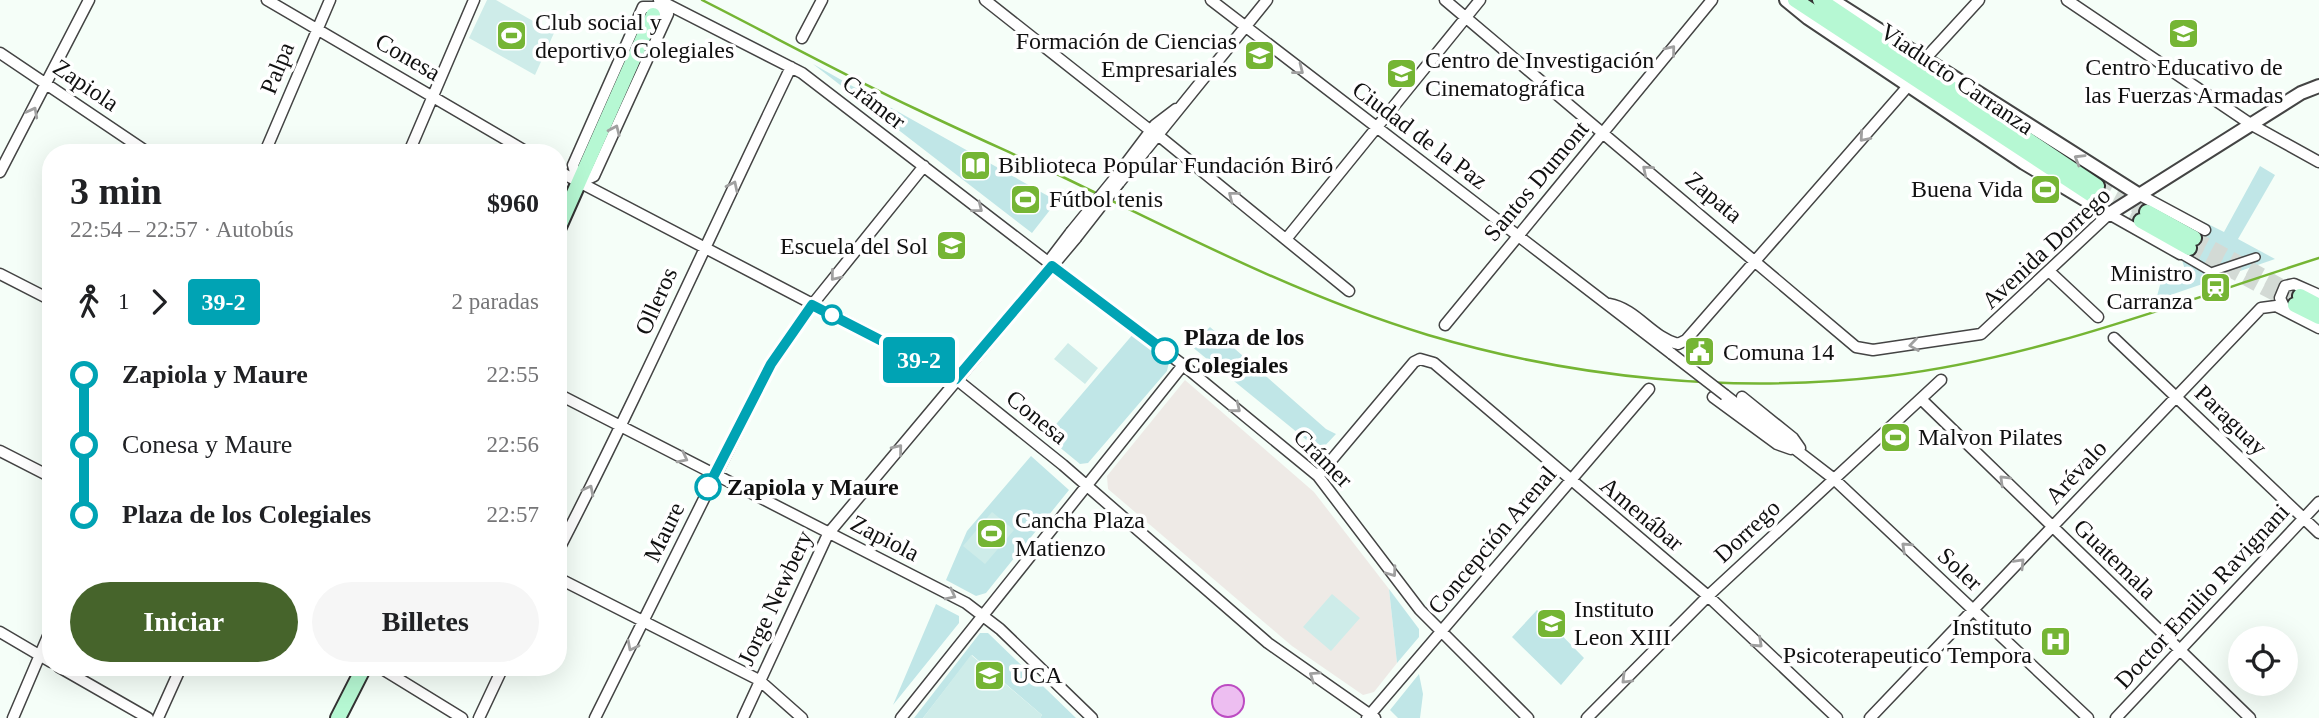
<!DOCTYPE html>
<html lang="es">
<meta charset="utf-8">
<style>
body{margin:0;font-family:"Times New Roman",serif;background:#f6f6f6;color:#202124;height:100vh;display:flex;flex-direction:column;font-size:26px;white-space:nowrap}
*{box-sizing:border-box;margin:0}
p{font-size:23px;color:#757577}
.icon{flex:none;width:38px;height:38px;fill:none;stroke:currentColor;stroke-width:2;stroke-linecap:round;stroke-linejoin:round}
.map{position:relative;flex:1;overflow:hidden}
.side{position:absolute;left:42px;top:144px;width:525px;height:532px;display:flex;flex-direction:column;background:#fff;border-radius:28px;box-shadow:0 7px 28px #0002}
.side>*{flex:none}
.badge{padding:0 14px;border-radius:5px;font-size:24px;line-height:46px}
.fabs{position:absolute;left:2228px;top:626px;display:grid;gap:14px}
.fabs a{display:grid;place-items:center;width:70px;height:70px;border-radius:50%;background:#fff;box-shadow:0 7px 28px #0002;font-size:35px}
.map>.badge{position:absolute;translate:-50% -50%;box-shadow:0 0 0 4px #fff}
.legs{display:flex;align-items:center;gap:10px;height:77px;padding:0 28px;font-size:23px}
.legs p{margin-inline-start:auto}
.head{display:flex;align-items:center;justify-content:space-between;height:119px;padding:0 28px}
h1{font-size:38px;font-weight:700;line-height:52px}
.action{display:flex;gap:14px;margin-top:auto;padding:14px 28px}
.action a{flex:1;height:80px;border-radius:42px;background:#46642b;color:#fff;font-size:28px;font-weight:700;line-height:80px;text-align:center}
.action a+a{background:#f6f6f6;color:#202124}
ul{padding:0 28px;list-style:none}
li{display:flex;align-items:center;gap:24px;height:70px;font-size:26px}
li i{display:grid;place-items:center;width:10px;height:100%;margin:0 9px;background:currentColor}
li i::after{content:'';width:18px;height:18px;margin:-9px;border:5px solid;border-radius:50%;background:#fff}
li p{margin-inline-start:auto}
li:first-child i{background:linear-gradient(#0000 50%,currentColor 0)}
li:last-child i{background:linear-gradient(currentColor 50%,#0000 0)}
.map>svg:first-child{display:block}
.industrial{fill:#eeeae6}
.green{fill:#c0e6e7}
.pitch{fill:#ceece9}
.water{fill:#edbef1;stroke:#bc4bc2;stroke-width:2}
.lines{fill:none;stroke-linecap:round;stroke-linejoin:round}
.secondary-tunnel{stroke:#d3dad5;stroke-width:14;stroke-dasharray:14 7;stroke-linecap:butt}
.pedestrian-casing{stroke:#444;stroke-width:10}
.minor-casing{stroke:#444;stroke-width:13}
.tertiary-casing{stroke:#444;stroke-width:16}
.secondary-casing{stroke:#333;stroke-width:18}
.pedestrian{stroke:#fff;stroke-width:7}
.minor{stroke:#fff;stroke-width:10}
.tertiary{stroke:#fff;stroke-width:12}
.secondary{stroke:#b6f8d3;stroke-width:14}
.rail{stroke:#75b534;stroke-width:2.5}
.minor-bridge-casing{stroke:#444;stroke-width:13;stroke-linecap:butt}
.minor-bridge{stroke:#fff;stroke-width:10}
.oneway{stroke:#a0a0a0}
.line-1-casing{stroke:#fff;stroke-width:16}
.line-1{stroke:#00a3b4;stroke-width:10}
.stop-1-dot{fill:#fff;stroke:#00a3b4;stroke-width:3.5}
.labels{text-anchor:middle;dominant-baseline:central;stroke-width:7;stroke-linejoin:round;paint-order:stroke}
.poi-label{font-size:24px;fill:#111;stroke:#fff;text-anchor:start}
.street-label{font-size:24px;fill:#111;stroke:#fff}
.stop-label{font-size:24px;font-weight:bold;fill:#111;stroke:#fff;text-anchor:start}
</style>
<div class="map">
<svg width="2319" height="718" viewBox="0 0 2319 718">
<rect width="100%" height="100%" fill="#f5fef8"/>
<path class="industrial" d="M1185 380 1314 492 1389 589 1397 663 1374 692 1363 695 1292 646 1108 489 1107 476Z"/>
<path class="green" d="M813 64 1057 201 1032 233Z
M2260 166 2275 175 2238 239 2275 259 2156 300 2161 281 2186 273 2182 260 2204 222 2224 232Z
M1210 327 1326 429 1336 434 1320 451 1191 346Z
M1134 333 1169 362 1167 371 1088 463 1080 464 1046 436Z
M1031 456 1069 490 986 593 976 596 946 580 967 531Z
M1389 589 1419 629V637L1397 663Z
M936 604 959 616V623L893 705Z
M1537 610 1584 658 1561 685 1512 637Z
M980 633H988L1076 718H1040L1042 715 972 655 923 718H914Z
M1419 674 1423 694 1420 718H1398L1390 710Z"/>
<path class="pitch" d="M487 0H496L554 33 535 75 469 38Z
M1068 343 1098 368 1085 384 1054 359Z
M992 512 1014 530 985 564 963 546Z
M1332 594 1360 618 1331 651 1303 627Z
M971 655 1042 715 1040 718H923Z"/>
<path class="water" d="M1212 701a16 16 0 1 1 32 0a16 16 0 1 1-32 0Z"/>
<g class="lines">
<path class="secondary-tunnel" d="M2097 186 2147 212
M2093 196 2141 221
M2194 238 2300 296
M2189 248 2295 305"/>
<defs>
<path id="pedestrian" d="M2180 254 2211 272 2256 257"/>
<path id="minor" d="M267 0 527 152
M659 0 802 73 1048 262
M985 0 1151 131 1153 135 1149 144
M1211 0 1672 354
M1445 0 1856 347 1873 350 1981 334 2109 214 2180 254
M2067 0 2252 125 2319 162
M802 38 822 0
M0 53 147 152
M1924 60 1979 0
M1159 136 1349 291
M265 152 330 0
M409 152 474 0
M558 171 956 379 1063 465 1268 643 1375 718
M0 172 89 0
M1115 178 1155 125 1176 109
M578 183 573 165 643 7H658L666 17
M579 183 594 176 668 14
M1119 183 1267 0
M2138 194 2205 230
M1287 238 1480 0
M1052 257 1071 232
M1052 266 1183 365 1318 476 1420 610 1528 718
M2050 272 2098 317
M0 274 51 300
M1609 304C1637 309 1651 337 1678 344L1686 340 1909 85
M2286 311 2280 298 2285 286 2294 284 2319 295
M1445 325 1712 0
M2114 338 2319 533
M558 394 966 603 1000 629 1092 718
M1725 395 1834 479 2088 718
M1713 397 1777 444 1791 449
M1742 397 1793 438 1800 448
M1921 399 2250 718
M0 451 51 477
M1318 476 1414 362 1420 359 1434 363 1708 596 1837 718
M558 551C640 392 713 228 791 67
M558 578 759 680 802 718
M0 632 51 662
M59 667 148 718
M379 667 462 718
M13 718 51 629
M158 718 181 667
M479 718 503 667
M595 718 771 364 812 305 924 166
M743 718 828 534 1076 238
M901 718 1183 365
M1367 718 1649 389
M1587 718 1708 596 1941 380
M1870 718 2261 308 2276 306 2319 328
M2116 718 2319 502"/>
<path id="tertiary" d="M1786 0 1808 18 2024 163 2109 214 2301 93 2319 86
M1832 0 2138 194"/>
<path id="secondary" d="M1795 0 2093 196
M1820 0 2097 186
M2147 212 2194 238
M2141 221 2189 248
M558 229 653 15
M2300 296 2319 306
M2295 305 2319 317
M338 718 364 667"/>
</defs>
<use href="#pedestrian" class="pedestrian-casing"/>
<use href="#minor" class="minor-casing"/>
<use href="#tertiary" class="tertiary-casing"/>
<use href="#secondary" class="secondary-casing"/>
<use href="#pedestrian" class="pedestrian"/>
<use href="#minor" class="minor"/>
<use href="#tertiary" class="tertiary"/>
<use href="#secondary" class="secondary"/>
<path class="rail" d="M702 0C773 36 844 75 916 109 966 133 1016 155 1065 178 1183 235 1302 297 1428 335 1577 379 1734 394 1888 376 2037 358 2177 303 2319 258"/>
<defs>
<path id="minor-bridge" d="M1071 232 1115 178
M1076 238 1119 183
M1672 354 1725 395"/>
</defs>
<use href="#minor-bridge" class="minor-bridge-casing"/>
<use href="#minor-bridge" class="minor-bridge"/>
</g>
<defs><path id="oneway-chevron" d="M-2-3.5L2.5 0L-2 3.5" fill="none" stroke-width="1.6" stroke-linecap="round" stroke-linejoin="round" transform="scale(1.75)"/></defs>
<g class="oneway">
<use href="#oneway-chevron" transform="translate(1671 50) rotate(-51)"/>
<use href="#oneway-chevron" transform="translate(1299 70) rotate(38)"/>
<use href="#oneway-chevron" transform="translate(33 112) rotate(-62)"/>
<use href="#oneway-chevron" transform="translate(615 130) rotate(-66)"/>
<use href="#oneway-chevron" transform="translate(1864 137) rotate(131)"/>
<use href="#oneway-chevron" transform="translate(2079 159) rotate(-149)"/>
<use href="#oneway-chevron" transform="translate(1647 170) rotate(-140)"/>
<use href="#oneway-chevron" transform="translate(733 186) rotate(-64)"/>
<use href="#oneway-chevron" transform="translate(1233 196) rotate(-142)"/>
<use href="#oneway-chevron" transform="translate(978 208) rotate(38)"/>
<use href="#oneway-chevron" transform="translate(835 276) rotate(129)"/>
<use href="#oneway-chevron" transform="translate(1914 345) rotate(172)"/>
<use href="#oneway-chevron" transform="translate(1236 408) rotate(39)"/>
<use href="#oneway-chevron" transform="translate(898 449) rotate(-51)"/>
<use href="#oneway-chevron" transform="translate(683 458) rotate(27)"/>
<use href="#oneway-chevron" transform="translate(2004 480) rotate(-136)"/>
<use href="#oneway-chevron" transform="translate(589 490) rotate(-63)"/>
<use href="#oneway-chevron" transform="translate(1906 547) rotate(-137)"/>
<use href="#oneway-chevron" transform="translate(2020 563) rotate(-46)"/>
<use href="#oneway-chevron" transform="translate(1392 572) rotate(54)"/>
<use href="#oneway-chevron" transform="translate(951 595) rotate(27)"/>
<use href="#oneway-chevron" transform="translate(1758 643) rotate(43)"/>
<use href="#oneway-chevron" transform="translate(632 646) rotate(117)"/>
<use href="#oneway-chevron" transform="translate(1314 676) rotate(-146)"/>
<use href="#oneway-chevron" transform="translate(1626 679) rotate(135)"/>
</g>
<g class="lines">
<defs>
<path id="line-1" d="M708 487 771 364 812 305 956 379 1052 266 1165 351"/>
</defs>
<use href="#line-1" class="line-1-casing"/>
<use href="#line-1" class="line-1"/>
</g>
<defs>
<symbol id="university-square" viewBox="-11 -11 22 22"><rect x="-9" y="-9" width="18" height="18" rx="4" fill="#75b534" stroke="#fff"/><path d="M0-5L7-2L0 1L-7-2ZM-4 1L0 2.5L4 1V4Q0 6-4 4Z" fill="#fff"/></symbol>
<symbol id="stadium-square" viewBox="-11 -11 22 22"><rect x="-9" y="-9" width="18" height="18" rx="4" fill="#75b534" stroke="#fff"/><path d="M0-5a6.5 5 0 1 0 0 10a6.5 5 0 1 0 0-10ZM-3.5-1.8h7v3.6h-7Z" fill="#fff"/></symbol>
<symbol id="library-square" viewBox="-11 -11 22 22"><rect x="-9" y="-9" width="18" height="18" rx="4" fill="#75b534" stroke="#fff"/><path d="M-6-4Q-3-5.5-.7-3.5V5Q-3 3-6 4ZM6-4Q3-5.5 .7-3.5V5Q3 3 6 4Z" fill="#fff"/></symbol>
<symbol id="school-square" viewBox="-11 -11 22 22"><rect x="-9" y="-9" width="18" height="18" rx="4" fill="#75b534" stroke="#fff"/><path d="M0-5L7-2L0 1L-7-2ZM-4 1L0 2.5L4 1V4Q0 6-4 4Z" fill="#fff"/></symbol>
<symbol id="station-square" viewBox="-11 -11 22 22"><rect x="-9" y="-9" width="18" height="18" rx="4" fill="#75b534" stroke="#fff"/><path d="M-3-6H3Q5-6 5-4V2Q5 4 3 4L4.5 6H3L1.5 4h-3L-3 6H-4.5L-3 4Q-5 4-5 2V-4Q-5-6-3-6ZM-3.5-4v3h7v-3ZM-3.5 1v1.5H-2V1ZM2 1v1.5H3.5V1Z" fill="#fff"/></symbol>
<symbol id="civic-square" viewBox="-11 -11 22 22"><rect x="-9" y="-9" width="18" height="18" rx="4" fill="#75b534" stroke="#fff"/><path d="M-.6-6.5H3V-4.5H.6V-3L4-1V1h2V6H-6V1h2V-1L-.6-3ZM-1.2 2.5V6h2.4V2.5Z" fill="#fff"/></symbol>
<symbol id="hospital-square" viewBox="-11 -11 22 22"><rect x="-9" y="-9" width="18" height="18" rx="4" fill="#75b534" stroke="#fff"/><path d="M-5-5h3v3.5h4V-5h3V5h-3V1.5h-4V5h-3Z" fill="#fff"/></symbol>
</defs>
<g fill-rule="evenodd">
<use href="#university-square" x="2166" y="16" width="35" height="35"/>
<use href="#stadium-square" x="494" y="18" width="35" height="35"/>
<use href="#university-square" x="1242" y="38" width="35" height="35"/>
<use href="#university-square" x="1384" y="56" width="35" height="35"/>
<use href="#library-square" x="958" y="148" width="35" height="35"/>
<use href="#stadium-square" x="2028" y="172" width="35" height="35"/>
<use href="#stadium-square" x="1008" y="182" width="35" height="35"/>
<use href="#school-square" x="934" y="228" width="35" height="35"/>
<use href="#station-square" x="2198" y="270" width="35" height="35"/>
<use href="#civic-square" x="1682" y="334" width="35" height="35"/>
<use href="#stadium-square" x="1878" y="420" width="35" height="35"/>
<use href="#stadium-square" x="974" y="516" width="35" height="35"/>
<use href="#school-square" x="1534" y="606" width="35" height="35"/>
<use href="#hospital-square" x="2038" y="624" width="35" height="35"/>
<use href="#university-square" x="972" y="658" width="35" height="35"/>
</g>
<g class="stop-1-dot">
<circle cx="832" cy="315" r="9"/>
<circle cx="1165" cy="351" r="12"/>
<circle cx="708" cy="487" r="12"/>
</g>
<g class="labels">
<g class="poi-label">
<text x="535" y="22">Club social y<tspan x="535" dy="28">deportivo Colegiales</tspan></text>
<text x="1237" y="41" text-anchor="end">Formación de Ciencias<tspan x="1237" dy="28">Empresariales</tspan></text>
<text x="1425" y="60">Centro de Investigación<tspan x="1425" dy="28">Cinematográfica</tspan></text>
<text x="2184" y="67" text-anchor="middle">Centro Educativo de<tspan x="2184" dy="28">las Fuerzas Armadas</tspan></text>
<text x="998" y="165">Biblioteca Popular Fundación Biró</text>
<text x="2023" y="189" text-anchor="end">Buena Vida</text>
<text x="1049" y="199">Fútbol tenis</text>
<text x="928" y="246" text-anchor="end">Escuela del Sol</text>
<text x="2193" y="273" text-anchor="end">Ministro<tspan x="2193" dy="28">Carranza</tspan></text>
<text x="1723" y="352">Comuna 14</text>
<text x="1918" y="437">Malvon Pilates</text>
<text x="1015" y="520">Cancha Plaza<tspan x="1015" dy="28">Matienzo</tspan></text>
<text x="1574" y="609">Instituto<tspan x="1574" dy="28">Leon XIII</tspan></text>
<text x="2032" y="627" text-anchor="end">Instituto<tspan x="2032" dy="28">Psicoterapeutico Tempora</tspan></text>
<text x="1012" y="675">UCA</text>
</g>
<g class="street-label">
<text transform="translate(408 57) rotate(30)">Conesa</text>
<text transform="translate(277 68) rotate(-68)">Palpa</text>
<text transform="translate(1957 79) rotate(34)">Viaducto Carranza</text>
<text transform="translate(86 85) rotate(34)">Zapiola</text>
<text transform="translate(874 102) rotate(38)">Crámer</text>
<text transform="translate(1420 135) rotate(37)">Ciudad de la Paz</text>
<text transform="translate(1536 181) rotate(-50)">Santos Dumont</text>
<text transform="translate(1714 197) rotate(40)">Zapata</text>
<text transform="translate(2046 248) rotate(-43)">Avenida Dorrego</text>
<text transform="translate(656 301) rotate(-66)">Olleros</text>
<text transform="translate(1037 417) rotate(39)">Conesa</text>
<text transform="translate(2231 420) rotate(44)">Paraguay</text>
<text transform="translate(1323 458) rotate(45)">Crámer</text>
<text transform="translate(2076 472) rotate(-47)">Arévalo</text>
<text transform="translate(1642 514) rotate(40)">Amenábar</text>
<text transform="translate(1747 531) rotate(-43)">Dorrego</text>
<text transform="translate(664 532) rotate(-64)">Maure</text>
<text transform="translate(885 538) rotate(27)">Zapiola</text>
<text transform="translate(1492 540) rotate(-50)">Concepción Arenal</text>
<text transform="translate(2115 559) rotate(44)">Guatemala</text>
<text transform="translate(1960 569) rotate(43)">Soler</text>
<text transform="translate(2202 596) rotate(-47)">Doctor Emilio Ravignani</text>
<text transform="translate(775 598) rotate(-65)">Jorge Newbery</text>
</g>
<g class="stop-label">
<text x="1184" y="337">Plaza de los<tspan x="1184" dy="28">Colegiales</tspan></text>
<text x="727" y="487">Zapiola y Maure</text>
</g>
</g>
</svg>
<div class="fabs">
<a><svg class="icon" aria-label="locate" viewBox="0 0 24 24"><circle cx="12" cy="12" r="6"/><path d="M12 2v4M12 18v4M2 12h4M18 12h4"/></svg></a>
</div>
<b class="badge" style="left:919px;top:360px;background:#00a3b4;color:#fff">39-2</b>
<section class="side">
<div class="head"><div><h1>3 min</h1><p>22:54 – 22:57 · Autobús</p></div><b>$960</b></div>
<div class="legs"><svg class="icon" aria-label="walk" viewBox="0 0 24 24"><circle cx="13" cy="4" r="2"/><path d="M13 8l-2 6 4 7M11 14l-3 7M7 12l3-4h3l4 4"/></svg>1<svg class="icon" aria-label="forward" viewBox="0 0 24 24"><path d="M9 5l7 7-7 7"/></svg><b class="badge" style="background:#00a3b4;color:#fff">39-2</b><p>2 paradas</p></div>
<ul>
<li><i style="color:#00a3b4"></i><b>Zapiola y Maure</b><p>22:55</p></li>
<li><i style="color:#00a3b4"></i><span>Conesa y Maure</span><p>22:56</p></li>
<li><i style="color:#00a3b4"></i><b>Plaza de los Colegiales</b><p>22:57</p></li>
</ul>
<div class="action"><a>Iniciar</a><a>Billetes</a></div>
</section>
</div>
